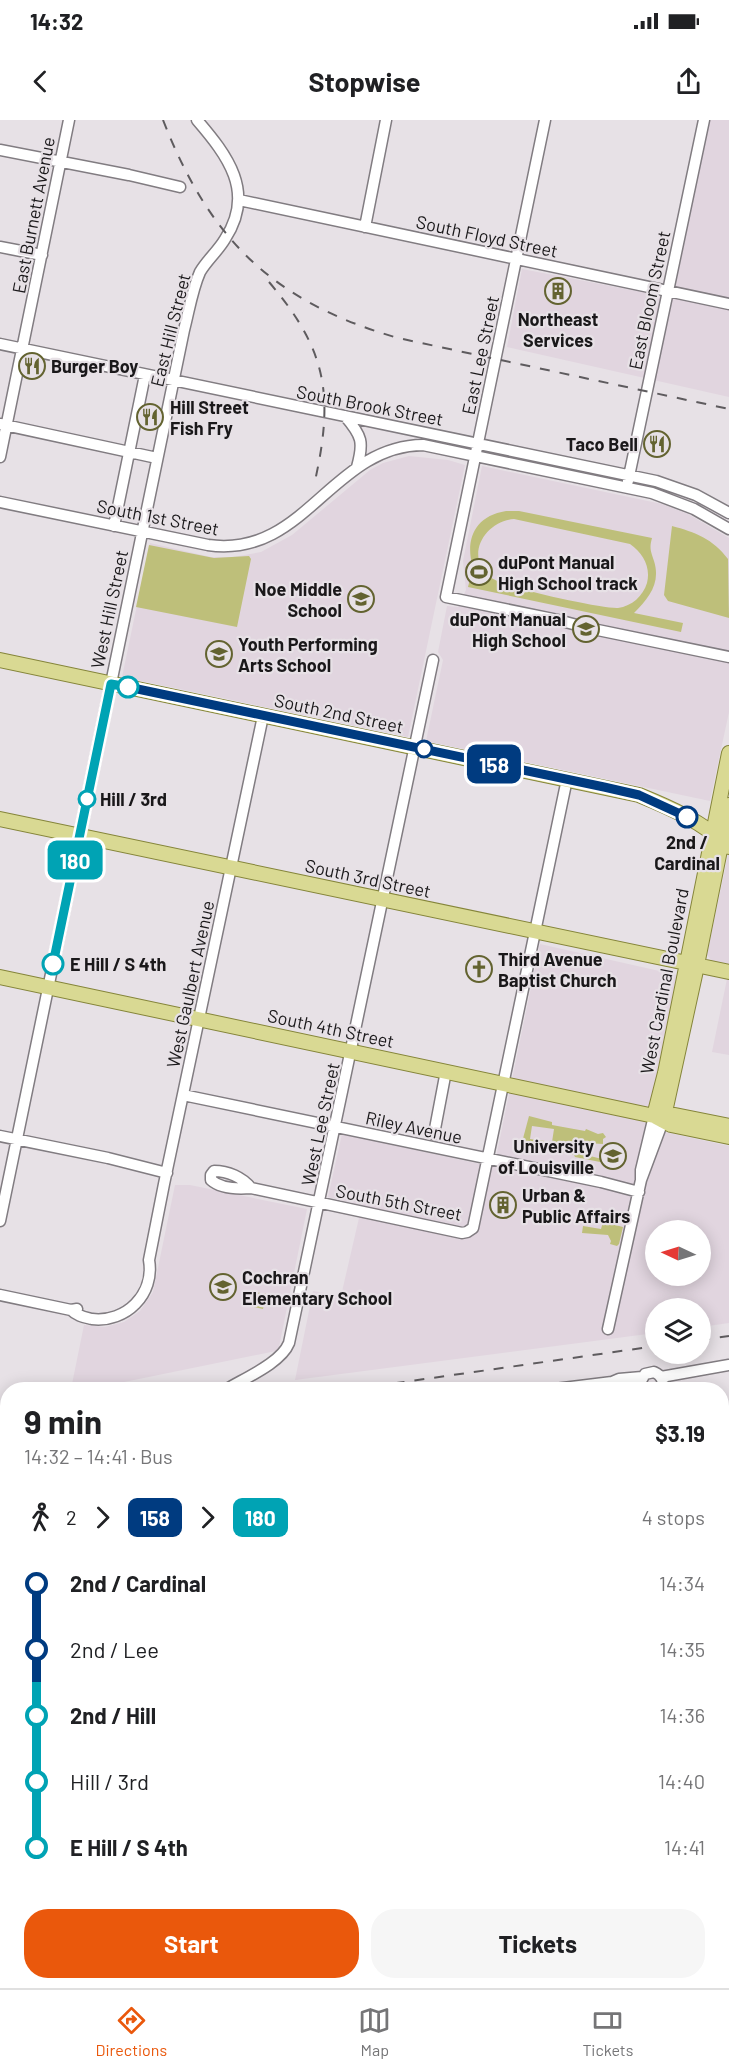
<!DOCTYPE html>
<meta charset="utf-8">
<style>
body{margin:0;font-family:Barlow,sans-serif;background:#f6f6f6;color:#202124;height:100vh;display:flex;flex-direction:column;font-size:22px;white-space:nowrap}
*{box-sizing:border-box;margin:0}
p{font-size:20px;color:#757577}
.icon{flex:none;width:33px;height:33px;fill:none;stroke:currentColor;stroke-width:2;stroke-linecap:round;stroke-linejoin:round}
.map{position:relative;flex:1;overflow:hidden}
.panel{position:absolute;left:0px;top:1262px;width:729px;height:608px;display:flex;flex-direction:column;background:#fff;border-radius:24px 24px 0 0;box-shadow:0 3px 15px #0003}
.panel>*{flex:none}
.badge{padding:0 12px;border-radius:9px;font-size:21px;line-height:39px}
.needle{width:39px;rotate:274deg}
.fabs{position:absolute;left:645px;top:1100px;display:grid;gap:12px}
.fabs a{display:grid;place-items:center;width:66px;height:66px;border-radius:50%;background:#fff;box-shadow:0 3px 15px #0003;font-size:30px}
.map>.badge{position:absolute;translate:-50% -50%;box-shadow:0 0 0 3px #fff}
.legs{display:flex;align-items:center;gap:9px;height:66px;padding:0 24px;font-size:20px}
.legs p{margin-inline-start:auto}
.head{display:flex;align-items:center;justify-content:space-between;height:102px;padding:0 24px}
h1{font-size:33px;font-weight:700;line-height:45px}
.cta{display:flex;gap:12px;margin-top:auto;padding:12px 24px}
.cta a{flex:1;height:69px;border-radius:24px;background:#ea580c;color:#fff;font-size:24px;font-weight:700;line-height:69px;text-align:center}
.cta a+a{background:#f6f6f6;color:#202124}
ul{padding:0 24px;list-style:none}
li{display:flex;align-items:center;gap:21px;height:66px;font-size:22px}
li i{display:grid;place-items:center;width:9px;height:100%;margin:0 8px;background:currentColor}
li i::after{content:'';width:15px;height:15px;margin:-8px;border:4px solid;border-radius:50%;background:#fff}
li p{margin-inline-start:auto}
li:first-child i{background:linear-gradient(#0000 50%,currentColor 0)}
li:last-child i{background:linear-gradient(currentColor 50%,#0000 0)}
.status{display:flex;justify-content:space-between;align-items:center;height:42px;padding:0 30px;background:#fff;direction:ltr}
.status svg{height:16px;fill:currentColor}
header{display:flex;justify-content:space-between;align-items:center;height:78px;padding:0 24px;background:#fff;font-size:27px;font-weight:700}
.tab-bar{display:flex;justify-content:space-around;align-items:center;height:84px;border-top:2px solid #e0e0e0;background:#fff;font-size:16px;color:#757577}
.tab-bar a{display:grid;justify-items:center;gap:3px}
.tab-bar .on{color:#ea580c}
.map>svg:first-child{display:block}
.built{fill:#e1d5df;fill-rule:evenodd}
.green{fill:#bebf7a;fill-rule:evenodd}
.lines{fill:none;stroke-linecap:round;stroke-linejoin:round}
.minor-casing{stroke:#817c81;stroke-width:13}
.major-casing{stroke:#85853a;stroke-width:16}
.minor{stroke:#fff;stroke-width:10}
.major{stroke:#d9d993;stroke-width:14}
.rail{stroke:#5e5b5e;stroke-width:2;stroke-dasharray:10 10;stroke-linecap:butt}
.line-1-casing{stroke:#fff;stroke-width:14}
.line-2-casing{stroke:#fff;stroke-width:14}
.line-1{stroke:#003b80;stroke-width:9}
.line-2{stroke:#00a3b4;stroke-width:9}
.stop-2-dot{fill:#fff;stroke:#00a3b4;stroke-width:3}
.stop-1-dot{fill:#fff;stroke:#003b80;stroke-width:3}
.labels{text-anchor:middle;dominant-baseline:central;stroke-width:4.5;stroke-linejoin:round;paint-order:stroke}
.street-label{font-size:18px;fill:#1a181a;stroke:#e7e1e6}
.poi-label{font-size:18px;font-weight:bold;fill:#1a181a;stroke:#e7e1e6;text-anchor:start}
.stop-label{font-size:18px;font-weight:bold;fill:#1a181a;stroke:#e7e1e6;text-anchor:start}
</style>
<div class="status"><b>14:32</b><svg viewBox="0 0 49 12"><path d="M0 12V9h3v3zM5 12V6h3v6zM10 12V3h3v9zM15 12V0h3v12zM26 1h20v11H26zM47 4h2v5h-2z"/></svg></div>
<header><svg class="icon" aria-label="back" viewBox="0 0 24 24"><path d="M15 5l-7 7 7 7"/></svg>Stopwise<svg class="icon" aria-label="share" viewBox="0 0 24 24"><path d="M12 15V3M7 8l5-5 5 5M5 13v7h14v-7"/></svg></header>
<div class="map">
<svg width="729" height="1868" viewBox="0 0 729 1868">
<rect width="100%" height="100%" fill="#e7e1e6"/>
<path class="built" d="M710 0H729V277L507 227 522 149 673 178Z
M409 336 448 340 465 345 408 617 122 557 150 423 211 437H233L261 432 292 415 370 350 383 343Z
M482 346 662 384 688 394 729 418V592L710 681 426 621 443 540 438 532 447 486 458 487 466 470 463 441Z
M729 730V935L712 932 727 859 707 835Z
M540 824 677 855 646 1008 729 1026V1203L701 1207 700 1188H656L655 1213 295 1260 313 1171 341 1176 362 1085 328 1077 342 1014 494 1047ZM656 1110H700V1155H656Z
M175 1065H190L307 1089 279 1227 276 1231 90 1269H71L84 1205 105 1207 124 1202 140 1191 153 1172Z"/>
<path class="green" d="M506 391H519L652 418C649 429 651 431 654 441 661 463 649 478 634 493L683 503 681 512 468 467 470 459 478 460C463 430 468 397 506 391ZM514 399 630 424C643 433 651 447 647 463 643 476 632 486 618 488 602 489 501 467 490 457 464 436 485 401 514 399Z
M672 406C695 412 713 419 728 439L729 498 668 481 664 475Z
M149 425 214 438 249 436 251 439 237 507 136 487Z
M529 996 552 1002V1005L585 1011 586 1009 598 1014 603 1013 606 1017 603 1019V1024L587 1023 586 1029 590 1036 602 1039 605 1035 606 1027 608 1029 613 1027 618 1029 615 1045 575 1037 574 1035 543 1028 542 1031 521 1026ZM532 1006 554 1009 552 1022 530 1019Z
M603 1102 623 1107 619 1124 617 1126 610 1124 611 1121 608 1115 582 1113 583 1106 601 1109Z
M248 1171 267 1174 263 1189 245 1185Z
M722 1351 729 1353V1379L722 1392Z"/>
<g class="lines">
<defs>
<path id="minor" d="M545 0 446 477 558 500 588 508 729 537
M0 30 129 55 180 67
M239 80 729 184
M365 107 386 0
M0 127 42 135
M0 224 656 361 696 375 729 393
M345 296C362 316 364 322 357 347
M0 304 157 338
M0 337 69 0
M628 361 704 0
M0 382 208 425C305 439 331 326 423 325L652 373 694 389 729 409
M114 406 145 255
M183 975 601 1062 639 1072
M654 996 641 1050V1060L663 1001
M434 1014 446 951
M0 1016 108 1038 167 1053
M251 1068C239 1069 221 1069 211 1060V1055L214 1051C228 1051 242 1057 251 1068L462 1113 467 1112 473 1108 567 659
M0 1101 184 210C189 191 192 170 200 152 207 140 218 131 225 119 256 72 227 35 197 0
M0 1175 71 1190 77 1189
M71 1190C77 1196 84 1197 92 1199 126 1203 155 1174 149 1140L164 1064 263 596
M608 1209 641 1060
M661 1257 729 1245
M641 1261 645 1254 654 1252C661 1255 665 1261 661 1269
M641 1266 620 1267 612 1262 619 1259 642 1257
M227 1269C245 1258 281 1243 289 1223L433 540
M555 1269 612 1262
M722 1489 729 1471
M0 1514 8 1505
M0 1650 8 1651
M0 1807 8 1808"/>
<path id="major" d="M0 540 639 675C671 688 703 702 729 727
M0 699 729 852
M0 857 654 996 675 995 729 1006
M654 996 665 953 729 633
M656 997 671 1005 729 1017
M663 1001 695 855 729 685
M0 1567 8 1572
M290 1862 295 1868"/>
</defs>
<use href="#minor" class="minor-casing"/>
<use href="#major" class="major-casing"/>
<use href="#minor" class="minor"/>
<use href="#major" class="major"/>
<path class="rail" d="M163 0C210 120 273 182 398 218L729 289
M269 162C327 230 334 275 315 361
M700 1220 729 1216
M355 1269 656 1226
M0 1315H8
M722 1561 729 1556
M0 1856 8 1855"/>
</g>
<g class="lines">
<defs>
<path id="line-1" d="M128 567 604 667 639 675 687 697"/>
<path id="line-2" d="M53 844 111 564 128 567"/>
</defs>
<use href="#line-1" class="line-1-casing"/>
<use href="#line-2" class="line-2-casing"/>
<use href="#line-1" class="line-1"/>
<use href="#line-2" class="line-2"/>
</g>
<defs>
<symbol id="building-ring" viewBox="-11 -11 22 22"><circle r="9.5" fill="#e7e1e6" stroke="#636330" stroke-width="1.5"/><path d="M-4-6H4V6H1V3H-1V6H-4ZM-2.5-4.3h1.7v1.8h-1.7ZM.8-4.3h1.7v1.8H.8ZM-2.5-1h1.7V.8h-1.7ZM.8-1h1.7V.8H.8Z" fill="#636330"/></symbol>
<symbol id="restaurant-ring" viewBox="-11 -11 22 22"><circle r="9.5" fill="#e7e1e6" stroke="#636330" stroke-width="1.5"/><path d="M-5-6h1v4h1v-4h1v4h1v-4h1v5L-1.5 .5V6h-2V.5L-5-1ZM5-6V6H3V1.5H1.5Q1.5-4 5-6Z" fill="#636330"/></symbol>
<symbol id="stadium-ring" viewBox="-11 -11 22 22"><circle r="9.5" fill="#e7e1e6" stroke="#636330" stroke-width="1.5"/><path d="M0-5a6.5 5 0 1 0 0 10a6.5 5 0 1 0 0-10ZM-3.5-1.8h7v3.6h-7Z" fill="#636330"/></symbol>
<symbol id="school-ring" viewBox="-11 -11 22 22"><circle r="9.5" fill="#e7e1e6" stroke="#636330" stroke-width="1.5"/><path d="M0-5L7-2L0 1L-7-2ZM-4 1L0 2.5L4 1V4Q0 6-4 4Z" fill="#636330"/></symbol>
<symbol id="church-ring" viewBox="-11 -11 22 22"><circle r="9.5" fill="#e7e1e6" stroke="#636330" stroke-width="1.5"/><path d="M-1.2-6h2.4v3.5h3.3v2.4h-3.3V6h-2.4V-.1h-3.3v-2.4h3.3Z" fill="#636330"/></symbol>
<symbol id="university-ring" viewBox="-11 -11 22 22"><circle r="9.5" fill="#e7e1e6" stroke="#636330" stroke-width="1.5"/><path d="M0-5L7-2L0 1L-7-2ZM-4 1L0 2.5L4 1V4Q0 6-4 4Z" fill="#636330"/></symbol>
</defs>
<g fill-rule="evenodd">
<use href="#building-ring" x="543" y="156" width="30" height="30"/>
<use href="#restaurant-ring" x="17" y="231" width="30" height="30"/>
<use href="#restaurant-ring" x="135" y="282" width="30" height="30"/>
<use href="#restaurant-ring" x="642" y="309" width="30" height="30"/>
<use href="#stadium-ring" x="464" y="437" width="30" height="30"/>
<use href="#school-ring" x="346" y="464" width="30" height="30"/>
<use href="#school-ring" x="571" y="494" width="30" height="30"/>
<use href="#school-ring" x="204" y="519" width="30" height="30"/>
<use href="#church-ring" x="464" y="834" width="30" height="30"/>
<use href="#university-ring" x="598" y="1021" width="30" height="30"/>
<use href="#building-ring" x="488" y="1070" width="30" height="30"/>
<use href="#school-ring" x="208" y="1152" width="30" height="30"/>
</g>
<g class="stop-2-dot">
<circle cx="128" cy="567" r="10"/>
<circle cx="87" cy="679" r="8"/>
<circle cx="53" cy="844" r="10"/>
</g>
<g class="stop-1-dot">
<circle cx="424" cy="629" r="8"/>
<circle cx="687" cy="697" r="10"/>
</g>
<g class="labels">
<g class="street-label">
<text transform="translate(33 95) rotate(-79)">East Burnett Avenue</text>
<text transform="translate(487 116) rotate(12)">South Floyd Street</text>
<text transform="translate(649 180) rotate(-78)">East Bloom Street</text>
<text transform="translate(170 210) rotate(-76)">East Hill Street</text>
<text transform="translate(480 235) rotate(-78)">East Lee Street</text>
<text transform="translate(370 285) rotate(11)">South Brook Street</text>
<text transform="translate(158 397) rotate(11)">South 1st Street</text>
<text transform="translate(109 489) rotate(-78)">West Hill Street</text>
<text transform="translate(339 593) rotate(12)">South 2nd Street</text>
<text transform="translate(368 758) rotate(12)">South 3rd Street</text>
<text transform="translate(664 861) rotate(-79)">West Cardinal Boulevard</text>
<text transform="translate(190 864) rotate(-78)">West Gaulbert Avenue</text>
<text transform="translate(331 908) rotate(12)">South 4th Street</text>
<text transform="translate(320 1004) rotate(-78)">West Lee Street</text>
<text transform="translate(414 1007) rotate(12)">Riley Avenue</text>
<text transform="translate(399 1082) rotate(11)">South 5th Street</text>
</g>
<g class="poi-label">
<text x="558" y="199" text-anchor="middle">Northeast<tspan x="558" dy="21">Services</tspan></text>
<text x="51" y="246">Burger Boy</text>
<text x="170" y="287">Hill Street<tspan x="170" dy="21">Fish Fry</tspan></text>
<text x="638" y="324" text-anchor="end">Taco Bell</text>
<text x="498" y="442">duPont Manual<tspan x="498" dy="21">High School track</tspan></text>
<text x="342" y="469" text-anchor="end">Noe Middle<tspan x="342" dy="21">School</tspan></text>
<text x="566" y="499" text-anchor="end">duPont Manual<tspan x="566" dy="21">High School</tspan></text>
<text x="238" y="524">Youth Performing<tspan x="238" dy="21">Arts School</tspan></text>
<text x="498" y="839">Third Avenue<tspan x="498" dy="21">Baptist Church</tspan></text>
<text x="594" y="1026" text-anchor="end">University<tspan x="594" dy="21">of Louisville</tspan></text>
<text x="522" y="1075">Urban &amp;<tspan x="522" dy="21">Public Affairs</tspan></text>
<text x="242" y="1157">Cochran<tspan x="242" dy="21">Elementary School</tspan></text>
</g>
<g class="stop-label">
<text x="100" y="679">Hill / 3rd</text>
<text x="687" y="722" text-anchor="middle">2nd /<tspan x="687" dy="21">Cardinal</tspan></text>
<text x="70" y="844">E Hill / S 4th</text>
</g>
</g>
</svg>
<div class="fabs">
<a><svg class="needle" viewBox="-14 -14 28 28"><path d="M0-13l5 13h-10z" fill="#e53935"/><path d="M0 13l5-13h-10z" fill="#757577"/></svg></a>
<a><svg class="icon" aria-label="layers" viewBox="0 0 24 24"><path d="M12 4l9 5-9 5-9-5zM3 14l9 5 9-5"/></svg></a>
</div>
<b class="badge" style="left:494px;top:644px;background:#003b80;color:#fff">158</b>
<b class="badge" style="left:75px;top:740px;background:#00a3b4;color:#fff">180</b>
<section class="panel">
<div class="head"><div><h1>9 min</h1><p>14:32 – 14:41 · Bus</p></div><b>$3.19</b></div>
<div class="legs"><svg class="icon" aria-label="walk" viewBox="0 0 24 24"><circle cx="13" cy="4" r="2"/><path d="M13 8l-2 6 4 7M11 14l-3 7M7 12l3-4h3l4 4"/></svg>2<svg class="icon" aria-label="forward" viewBox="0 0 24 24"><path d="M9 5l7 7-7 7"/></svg><b class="badge" style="background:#003b80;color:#fff">158</b><svg class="icon" aria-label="forward" viewBox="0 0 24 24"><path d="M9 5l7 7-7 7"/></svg><b class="badge" style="background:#00a3b4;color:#fff">180</b><p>4 stops</p></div>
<ul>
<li><i style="color:#003b80"></i><b>2nd / Cardinal</b><p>14:34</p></li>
<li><i style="color:#003b80"></i><span>2nd / Lee</span><p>14:35</p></li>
<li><i style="color:#00a3b4"></i><b>2nd / Hill</b><p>14:36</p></li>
<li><i style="color:#00a3b4"></i><span>Hill / 3rd</span><p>14:40</p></li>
<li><i style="color:#00a3b4"></i><b>E Hill / S 4th</b><p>14:41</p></li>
</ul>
<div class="cta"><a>Start</a><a>Tickets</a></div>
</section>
</div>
<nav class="tab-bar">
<a class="on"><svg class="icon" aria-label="directions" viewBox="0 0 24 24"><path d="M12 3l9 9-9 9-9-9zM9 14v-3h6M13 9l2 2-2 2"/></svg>Directions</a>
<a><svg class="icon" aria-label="map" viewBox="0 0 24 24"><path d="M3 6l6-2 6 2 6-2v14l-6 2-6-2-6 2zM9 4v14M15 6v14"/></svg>Map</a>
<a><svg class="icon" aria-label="tickets" viewBox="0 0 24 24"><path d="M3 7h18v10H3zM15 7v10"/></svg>Tickets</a>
</nav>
